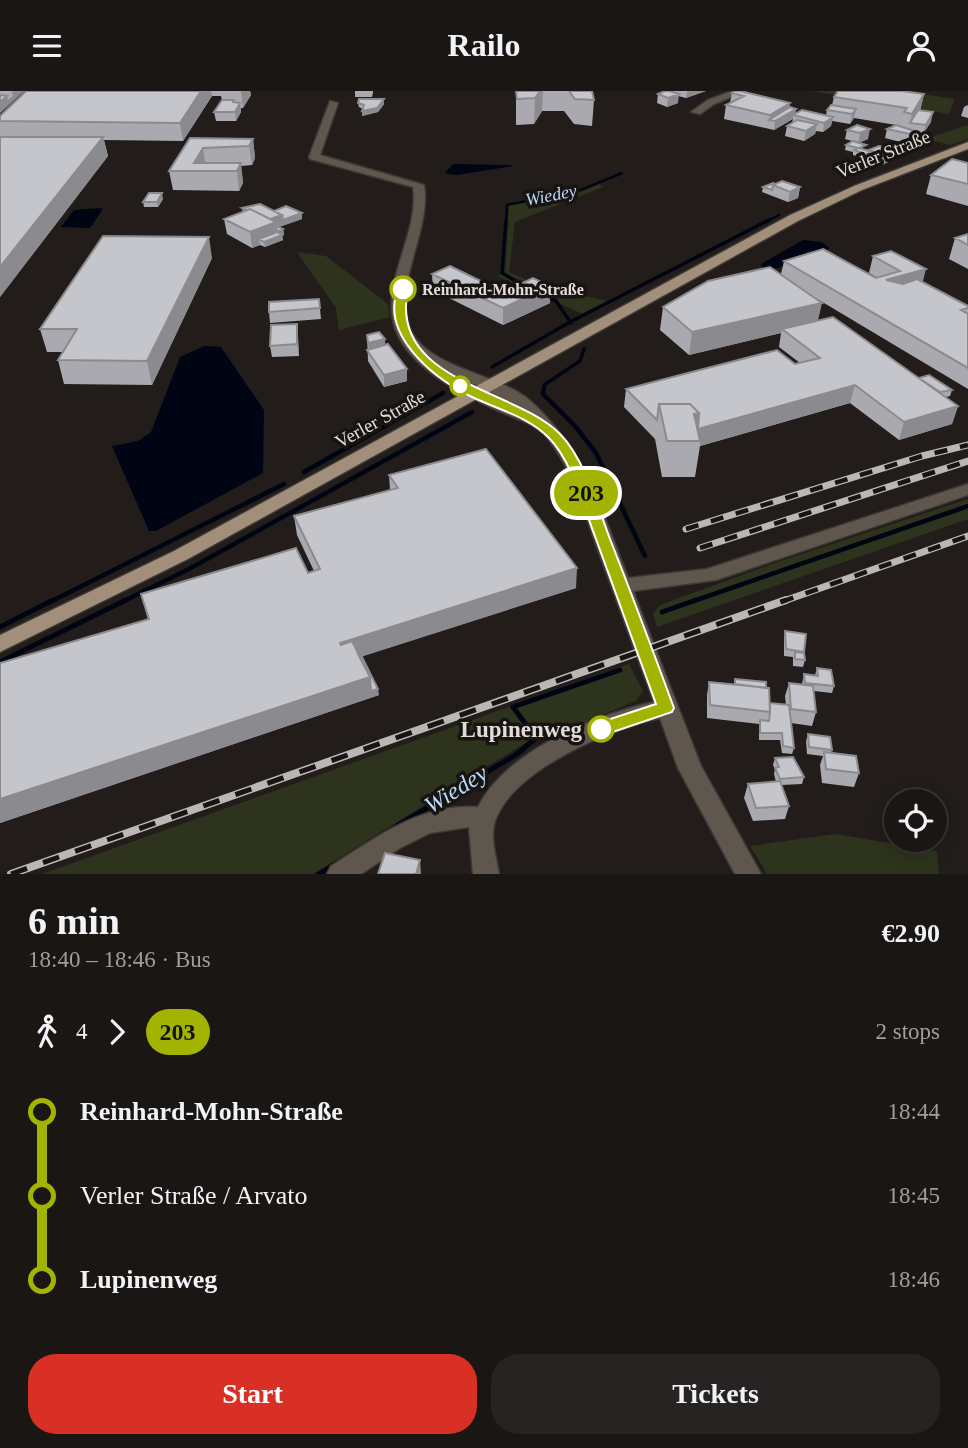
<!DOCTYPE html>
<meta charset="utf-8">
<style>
body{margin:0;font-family:"Times New Roman",serif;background:#272322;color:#f1f3f6;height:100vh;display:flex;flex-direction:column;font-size:26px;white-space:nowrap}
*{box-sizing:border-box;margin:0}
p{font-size:23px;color:#9f9fa0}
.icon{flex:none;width:38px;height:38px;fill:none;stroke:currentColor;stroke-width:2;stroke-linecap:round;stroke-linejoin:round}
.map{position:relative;height:783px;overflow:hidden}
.side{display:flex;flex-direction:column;background:#1a1614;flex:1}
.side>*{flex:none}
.badge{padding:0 14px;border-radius:23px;font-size:24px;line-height:46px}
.fabs{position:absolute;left:884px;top:698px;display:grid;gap:14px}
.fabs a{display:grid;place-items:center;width:63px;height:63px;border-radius:50%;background:#1a1614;box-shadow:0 4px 18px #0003,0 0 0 2px #383534;font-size:35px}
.map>.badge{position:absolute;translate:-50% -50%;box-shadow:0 0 0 4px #fff}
.legs{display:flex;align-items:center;gap:10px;height:77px;padding:0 28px;font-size:23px}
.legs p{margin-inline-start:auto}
.summary{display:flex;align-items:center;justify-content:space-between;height:119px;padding:0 28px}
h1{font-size:38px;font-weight:600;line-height:52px}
.button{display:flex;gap:14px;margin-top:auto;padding:14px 28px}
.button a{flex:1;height:80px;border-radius:28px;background:#d93025;color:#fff;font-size:28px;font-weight:600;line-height:80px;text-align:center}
.button a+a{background:#272322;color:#f1f3f6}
ul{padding:0 28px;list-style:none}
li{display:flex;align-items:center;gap:24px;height:84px;font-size:26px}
li i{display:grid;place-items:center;width:10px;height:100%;margin:0 9px;background:currentColor}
li i::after{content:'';width:18px;height:18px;margin:-9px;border:5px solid;border-radius:50%;background:#1a1614}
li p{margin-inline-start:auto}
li:first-child i{background:linear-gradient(#0000 50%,currentColor 0)}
li:last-child i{background:linear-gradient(currentColor 50%,#0000 0)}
header{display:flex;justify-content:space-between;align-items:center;height:91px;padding:0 28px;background:#1a1614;font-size:32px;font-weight:600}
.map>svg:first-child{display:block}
.green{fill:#2d331c}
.water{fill:#000514}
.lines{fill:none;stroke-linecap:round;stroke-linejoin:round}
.stream-far3{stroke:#000514;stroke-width:2.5}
.stream-far2{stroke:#000514;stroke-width:3.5}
.stream-far1{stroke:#000514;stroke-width:4.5}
.stream{stroke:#000514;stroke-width:5}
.minor-casing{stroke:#3d3835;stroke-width:3}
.major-casing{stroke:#3d3835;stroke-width:3}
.minor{fill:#5f564d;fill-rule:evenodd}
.major{fill:#a18f7b;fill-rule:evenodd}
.rail-far1-casing{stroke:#bbb7b5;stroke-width:7}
.rail-casing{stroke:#bbb7b5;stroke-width:8}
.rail-far1{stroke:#181411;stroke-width:4.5;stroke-dasharray:13;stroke-linecap:butt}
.rail{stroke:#181411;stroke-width:5;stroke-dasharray:17;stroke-linecap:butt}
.wall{fill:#a9a9af}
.shaded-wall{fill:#8a8a8f}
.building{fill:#c5c5cc;stroke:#8a8a8f;stroke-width:2}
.line-1{fill:#a3b400;stroke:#fff;stroke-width:2}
.stop-1-dot{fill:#fff;stroke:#a3b400;stroke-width:3.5}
.labels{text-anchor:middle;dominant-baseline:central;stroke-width:7;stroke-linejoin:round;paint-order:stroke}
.far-stop-label{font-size:16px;font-weight:bold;fill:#e0dcda;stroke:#181411;text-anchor:start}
.far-water-label{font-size:18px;font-style:italic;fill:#b9d9fa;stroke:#181411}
.street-label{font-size:19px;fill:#e0dcda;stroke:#181411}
.near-stop-label{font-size:23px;font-weight:bold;fill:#e0dcda;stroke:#181411;text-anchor:end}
.near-water-label{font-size:24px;font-style:italic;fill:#b9d9fa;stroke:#181411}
</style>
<header><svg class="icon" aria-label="menu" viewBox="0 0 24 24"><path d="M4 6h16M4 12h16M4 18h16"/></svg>Railo<svg class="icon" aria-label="person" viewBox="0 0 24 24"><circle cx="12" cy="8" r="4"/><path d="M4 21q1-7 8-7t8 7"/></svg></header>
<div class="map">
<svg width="968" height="783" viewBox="0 0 968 783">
<rect width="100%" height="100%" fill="#221d1a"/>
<path class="green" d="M811 0H901L955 8 949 23Z
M968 34V48L950 54 925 48Z
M597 92 603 96 515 131 509 181 540 195 607 210 583 223 497 185 505 182 509 114 575 101Z
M297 161 326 165 388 213 390 226 339 239 336 217Z
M968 408V428L657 536 653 523 660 514 772 473Z
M629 573 643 600 636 610 539 650 533 647 313 783H42Z
M835 743 937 760 939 783H767L750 755Z"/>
<path class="water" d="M453 73 513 74V75L456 84 445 82Z
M100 117 103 118 90 137 61 136 74 119Z
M803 149 822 151 829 157 825 161 798 166 779 177H762L761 173Z
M204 255 221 256 264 319 263 382 156 440H149L112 355 138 350 151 341 180 266Z"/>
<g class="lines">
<path class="stream-far3" d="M506 131 507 114 581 99 622 82
M765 131 779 124"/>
<path class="stream-far2" d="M506 129 502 182 523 194
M546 205 556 210 571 232
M492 276 570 231 769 129
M544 298V294L580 270 584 258"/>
<path class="stream-far1" d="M544 296 543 303 575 335 596 362 645 465
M304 381 443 302
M50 511 284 393
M122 511 191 477 472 321
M691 511 968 415"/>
<path class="stream" d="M662 521 696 509
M0 536 53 509
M0 571 126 509
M397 735 517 663 536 647 513 616 620 579
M319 783 336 773"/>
<defs>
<path id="minor" d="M732 0H746L714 13 700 23 691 21 708 9Z
M330 10 338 12 320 64 424 94C432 140 390 198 411 240 429 277 498 283 528 308 583 355 603 423 628 487L707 478 968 393V404L716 489 633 500 701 675 761 783H735L678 677 660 627C611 638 513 678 495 730 490 746 496 766 499 783H473L469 736 430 742 400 757 361 783H327L331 775C377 746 421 712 478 716 506 660 595 624 654 611 635 559 616 508 597 456 584 420 573 381 550 350 538 333 519 329 501 321 464 304 409 278 395 237 380 190 420 143 413 96L310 68 309 66ZM459 286 515 313 518 317Z"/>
<path id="major" d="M968 51V58L862 99 798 130 188 468 0 561V544L174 460 790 124 854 95Z"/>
</defs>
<use href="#minor" class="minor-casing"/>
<use href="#major" class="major-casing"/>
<use href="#minor" class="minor"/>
<use href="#major" class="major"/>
<defs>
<path id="rail-far1" d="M686 438 922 365 968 354
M700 457 968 370
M781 511 968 445"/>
<path id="rail" d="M11 783 786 509"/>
</defs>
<use href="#rail-far1" class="rail-far1-casing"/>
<use href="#rail" class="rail-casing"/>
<use href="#rail-far1" class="rail-far1"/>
<use href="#rail" class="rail"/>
</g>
<path class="wall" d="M0 0H24L0 22Z
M26 0H250L251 4 243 17H241V21L236 30H216L214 21 222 9 221 5H212L183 50 104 49 108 65 0 206V25Z
M355 0H373V2L372 6H355Z
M516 0H592L594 9 592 35 574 33 564 20H542L534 33 516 34Z
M665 0H706L686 7 678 5V12L667 16 657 12 658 3Z
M732 2 796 18 795 23 826 25 827 19 832 14 834 6 924 3 920 19 931 31 923 43H918L916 50 908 53 885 47 887 38 896 34 854 27 850 33 832 30 831 35 823 41 816 40 815 43 804 50 785 45 787 35 792 32 793 28 774 39 724 28 726 14 730 12Z
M358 12 384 13 378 21 362 25 363 18 359 16Z
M968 14V27L961 25 964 16Z
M857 34 868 48 859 52 864 59 869 60 895 59 892 69 882 74 853 64V61L845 59 846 54 852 50 845 48 847 39Z
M190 47 253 48 255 67 252 74 241 75 243 92 239 100 173 99 169 80Z
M968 72V115L926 103 931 84Z
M773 92 800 96 798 107 788 111 762 101 763 96Z
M163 108 158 116H144L143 111Z
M242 117 302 128 279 136 283 138 284 144H282L283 149 265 156 260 154 252 157 227 143 224 128 243 121Z
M968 143V178L949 168 955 147Z
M873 165 968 215V298L814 206 818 229 919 287 952 299 950 305 946 306 958 315 952 333 899 349 850 312 700 355 695 386H662L655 348 624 316 626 298 800 272 779 256 781 242 689 264 660 239 663 216 781 183 784 170 876 187H878L869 182Z
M212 167 152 294 64 293 58 269 63 261H47L40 238Z
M432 183 503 201 550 212 503 234 433 199Z
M319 208 321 228 270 232 269 221Z
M297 233 299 265 272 266 270 255Z
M367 244 385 254 407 290 384 296 368 270Z
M389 384 576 497 362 565 379 604 0 732V739V572L148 529 141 503 308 482 314 480 297 444 294 425 390 399Z
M785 540 806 543 804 562 805 569 803 576 793 575V566L784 565V547Z
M817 577 834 595 832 602 814 600 816 621 812 635 791 632 794 657 792 663 782 662 780 649H759V633L707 627V604L709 591 734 593 735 588 766 597 770 612 786 614 785 605 789 592 802 593 804 583 815 584Z
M808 643 832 659 831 662 859 682 854 696 822 692 820 674 823 665 807 663 806 650Z
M775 667 804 686 802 693 781 694 789 715 785 728 753 730 744 707 748 693 776 691 774 683 775 678 773 674Z"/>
<path class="shaded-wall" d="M12 0H24L14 9Z
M201 0H211L212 5 183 50 180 32Z
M241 0H250L251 4 243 17Z
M540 0H543L542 20 534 33 535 7Z
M687 0H706L686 7Z
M679 3 678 12 667 16 668 7Z
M924 3 920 21 910 32 912 23Z
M7 5 9 14 0 22V11Z
M13 5 14 9 9 14 8 9Z
M384 8V13L378 21 362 25V20Z
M240 12 241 21 236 30 235 21Z
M790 12 789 22 796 18 795 25 793 24V28L774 39 775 30 769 29 767 38 770 24Z
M856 18 854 27 850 33 852 23Z
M933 21 931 31 923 43 926 34Z
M833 26 831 35 823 41 824 32Z
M817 33 815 43 804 50 806 40Z
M870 38 868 48 858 52 860 42Z
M918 41 916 50 908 53 910 43Z
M103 46 108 65 0 206V176Z
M253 48 255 67 252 74 249 55Z
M203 57 206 76 194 72Z
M895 59 892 69 882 74 884 64Z
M241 72 243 92 239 100 237 80Z
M800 96 798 107 788 111 790 101Z
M162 102 163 108 158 116 157 111Z
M302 122V128L276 137 283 138 284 144H282L283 149 265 156 264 151 259 148 260 154 252 157 250 141 265 130 282 124Z
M209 146 212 167 152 294 147 270Z
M926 178 922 194 894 202 886 189Z
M550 195V212L503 234V217Z
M822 212 817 234 782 238 781 242 689 264 692 241Z
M297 233 298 244 299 265 297 253Z
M385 248 386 266 369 261 368 252Z
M407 278V290L384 296V284Z
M855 294 850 312 700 355V350L694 323Z
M958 315 952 333 899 349 904 331Z
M577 477 576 497 342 572 340 552Z
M370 586 378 598 379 604 0 732V739V708Z
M420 769 421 783H416Z"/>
<path class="building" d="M26 0H201L180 32 0 30V25Z
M516 0H540L535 7 517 8Z
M569 0H592L594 9 575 8Z
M665 0H669L679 3 668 7 658 3Z
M735 0H740L790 12 770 24 726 14 744 5 732 2Z
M838 0H902L924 3 912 23 904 21 907 17 834 6Z
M0 4 7 5 0 11Z
M359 8H384L377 17 362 20 364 14 358 12Z
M222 9H234L233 11 240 12 235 21H214Z
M831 14 856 18 852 23 827 19Z
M790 16 796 18 775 30 769 29Z
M802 19 833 26 824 32 793 24Z
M918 19 933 21 926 34 910 32Z
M797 29 817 33 806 40 787 35Z
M857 34 870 38 860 42 847 39Z
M896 34 918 41 910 43 887 38Z
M0 46H103L0 176Z
M190 47 253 48 249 55 203 57 194 72H241L237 80H169Z
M853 50 866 54 859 57 869 60 868 64 854 59 858 57 846 54Z
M879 55 895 59 884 64 869 59Z
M952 68 968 72V93L931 84Z
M782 90 800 96 790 101 773 94Z
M773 92 775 93 773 94 772 99 763 96Z
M149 102H162L157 111H143Z
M260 113 282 124 270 128 250 118 247 119 242 117Z
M286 115 302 122 283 129 282 124 274 120Z
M250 118 276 131 250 141 224 128Z
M276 135 283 138 277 141Z
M277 141 282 144 264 151 259 148Z
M968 143V154L955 147Z
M103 145 209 146 147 270 58 269 77 238H40Z
M823 158 876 187 900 180 873 165 891 160 926 178 886 189 903 193 917 188 968 215V217L961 219 968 223V277L784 170Z
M450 175 503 201 533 187 550 195 503 217 432 183Z
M770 176 822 212 692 241 663 216 708 190Z
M319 208 320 217 269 221V211Z
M833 226 958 315 904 331 855 294 698 338 699 322 690 313H659L657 329 626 298 777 259 795 273 820 267 782 238Z
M297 233V253L270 255 271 234Z
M379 241 385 248 368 252 367 244Z
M388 253 407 278 384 284 367 259Z
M929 284 952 299 940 301 919 287Z
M659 313H690L699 322 694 323 700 350H667Z
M486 358 577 477 340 552 341 554 352 550 370 586 0 708V572L149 528 141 503 296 457 308 482 320 478 294 425 398 397 389 384Z
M785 540 806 543 804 561 786 558Z
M795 561 804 562 805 569 795 568Z
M360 562 378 598 371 600 370 586 358 563Z
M817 577 831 579 834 595 805 592 804 583 818 585Z
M735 588 766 591V597L735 593Z
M709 591 769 597 770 621 710 614Z
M789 592 813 595 816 621 791 618Z
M770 612 789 614 794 657 783 655 782 642H760V629L769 630 770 621Z
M808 643 830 646 832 659 809 656Z
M824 661 856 665 859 682 826 678Z
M793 666 804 686 780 688 775 677 779 676 775 667Z
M780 690 789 715 756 717 748 693Z
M385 762 420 769 416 783H378Z"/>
<path class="line-1" d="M399 196 408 198C388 291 515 297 560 343 584 367 598 416 610 448 632 504 653 560 674 617L672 621 601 645 595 643 593 638 595 633 656 613C636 558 616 503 596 448 584 417 572 370 549 347 528 325 496 318 470 305 432 286 378 242 399 196Z"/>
<g class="stop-1-dot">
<circle cx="403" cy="198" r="12"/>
<circle cx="460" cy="295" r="9"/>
<circle cx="601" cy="638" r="12"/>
</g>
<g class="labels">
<g class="far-stop-label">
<text x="422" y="198">Reinhard-Mohn-Straße</text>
</g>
<g class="far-water-label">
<text transform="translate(551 104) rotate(-11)">Wiedey</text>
</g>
<g class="street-label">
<text transform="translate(883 63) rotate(-22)">Verler Straße</text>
<text transform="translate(380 328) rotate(-29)">Verler Straße</text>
</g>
<g class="near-stop-label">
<text x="582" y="638">Lupinenweg</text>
</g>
<g class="near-water-label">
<text transform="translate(456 698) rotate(-32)">Wiedey</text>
</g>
</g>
</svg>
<div class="fabs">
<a><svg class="icon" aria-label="locate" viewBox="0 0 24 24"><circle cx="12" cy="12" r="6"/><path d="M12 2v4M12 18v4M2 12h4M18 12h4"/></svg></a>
</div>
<b class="badge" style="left:586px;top:402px;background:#a3b400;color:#111">203</b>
</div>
<section class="side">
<div class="summary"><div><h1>6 min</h1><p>18:40 – 18:46 · Bus</p></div><b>€2.90</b></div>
<div class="legs"><svg class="icon" aria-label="walk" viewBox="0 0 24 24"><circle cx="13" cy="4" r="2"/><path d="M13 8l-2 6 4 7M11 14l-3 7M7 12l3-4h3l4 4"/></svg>4<svg class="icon" aria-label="forward" viewBox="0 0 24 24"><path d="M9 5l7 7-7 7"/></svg><b class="badge" style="background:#a3b400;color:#111">203</b><p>2 stops</p></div>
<ul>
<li><i style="color:#a3b400"></i><b>Reinhard-Mohn-Straße</b><p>18:44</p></li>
<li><i style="color:#a3b400"></i><span>Verler Straße / Arvato</span><p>18:45</p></li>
<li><i style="color:#a3b400"></i><b>Lupinenweg</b><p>18:46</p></li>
</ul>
<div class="button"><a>Start</a><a>Tickets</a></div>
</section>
